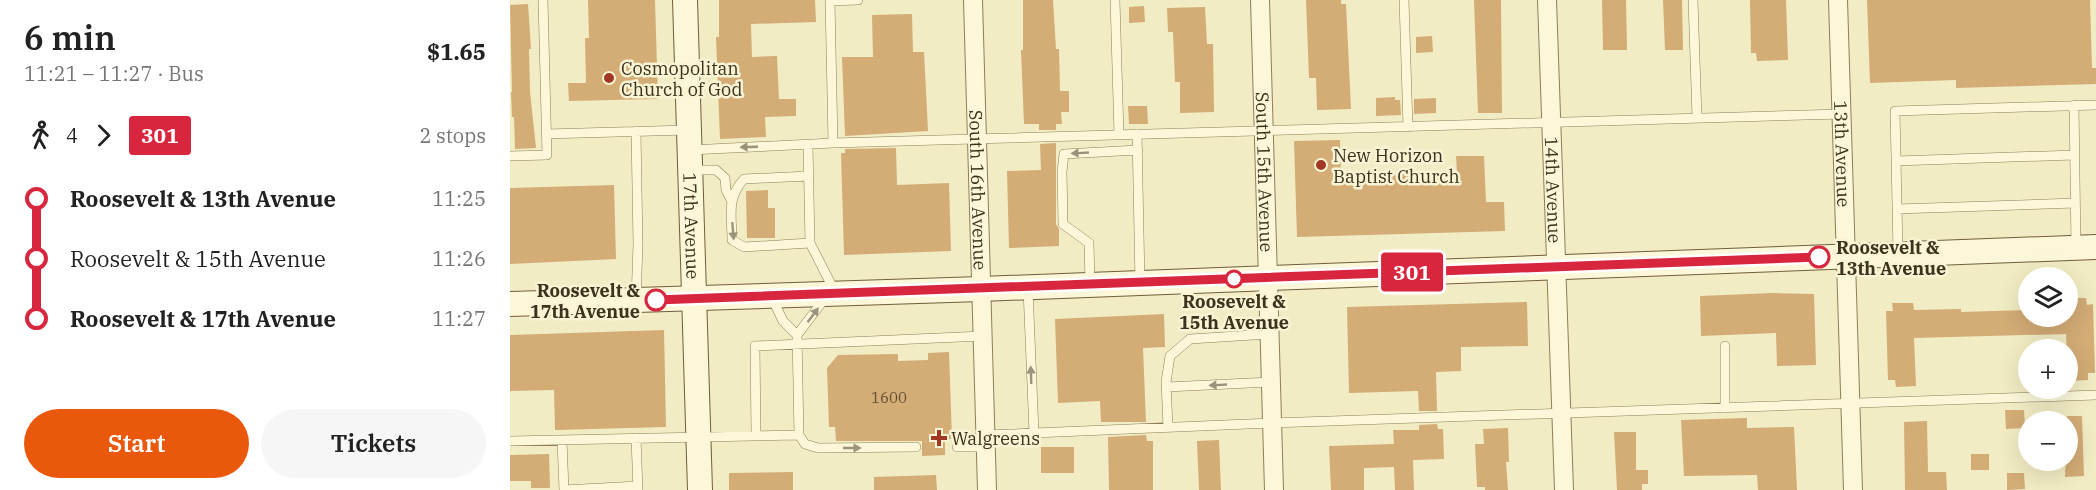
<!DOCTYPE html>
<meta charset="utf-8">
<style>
body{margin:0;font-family:"IBM Plex Serif",serif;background:#f6f6f6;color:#222;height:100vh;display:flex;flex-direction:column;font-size:22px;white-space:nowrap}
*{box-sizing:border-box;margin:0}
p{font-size:20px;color:#767676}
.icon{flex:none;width:33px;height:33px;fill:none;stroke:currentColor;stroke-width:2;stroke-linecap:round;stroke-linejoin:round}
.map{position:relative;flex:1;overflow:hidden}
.side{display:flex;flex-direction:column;background:#fff;width:510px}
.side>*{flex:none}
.badge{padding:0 12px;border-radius:4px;font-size:21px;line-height:39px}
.tools{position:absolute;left:1508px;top:267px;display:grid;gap:12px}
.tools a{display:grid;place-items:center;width:60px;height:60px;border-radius:50%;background:#fff;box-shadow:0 6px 24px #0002;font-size:30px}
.map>.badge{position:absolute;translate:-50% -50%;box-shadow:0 0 0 3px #fff}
.legs{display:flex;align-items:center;gap:9px;height:66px;padding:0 24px;font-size:20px}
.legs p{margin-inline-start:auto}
.summary{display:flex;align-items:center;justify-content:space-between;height:102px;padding:0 24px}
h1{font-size:33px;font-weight:600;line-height:45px}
.action{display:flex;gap:12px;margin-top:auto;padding:12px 24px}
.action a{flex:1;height:69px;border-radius:36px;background:#ea580c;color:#fff;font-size:24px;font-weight:600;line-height:69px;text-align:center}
.action a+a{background:#f6f6f6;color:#222}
ul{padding:0 24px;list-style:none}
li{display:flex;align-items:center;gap:21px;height:60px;font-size:22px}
li i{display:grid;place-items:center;width:9px;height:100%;margin:0 8px;background:currentColor}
li i::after{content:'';width:15px;height:15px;margin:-8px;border:4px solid;border-radius:50%;background:#fff}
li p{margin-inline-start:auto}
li:first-child i{background:linear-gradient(#0000 50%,currentColor 0)}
li:last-child i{background:linear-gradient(currentColor 50%,#0000 0)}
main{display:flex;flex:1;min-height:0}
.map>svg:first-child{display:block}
.building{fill:#d3ac76}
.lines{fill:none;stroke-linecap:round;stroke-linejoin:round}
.lane-casing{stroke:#8e7e58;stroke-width:10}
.street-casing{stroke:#8e7e58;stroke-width:20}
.secondary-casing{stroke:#705e3b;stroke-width:26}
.lane{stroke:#fbf7d8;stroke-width:9}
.street{stroke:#fbf7d8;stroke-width:18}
.secondary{stroke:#fbf7d8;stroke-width:24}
.oneway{fill:#9c947a}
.line-1-casing{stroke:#fff;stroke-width:14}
.line-1{stroke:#d7263d;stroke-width:9}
.poi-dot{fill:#a23723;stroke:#f8f4d4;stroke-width:2}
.stop-1-dot{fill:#fff;stroke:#d7263d;stroke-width:3}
.labels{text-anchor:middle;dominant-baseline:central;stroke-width:5;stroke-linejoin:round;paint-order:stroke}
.number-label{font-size:15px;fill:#625033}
.poi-label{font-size:18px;fill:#3d321d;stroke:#f8f4d4;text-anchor:start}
.street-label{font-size:18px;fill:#3d321d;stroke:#f8f4d4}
.stop-label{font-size:18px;font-weight:bold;fill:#3d321d;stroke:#f8f4d4;text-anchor:start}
</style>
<main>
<section class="side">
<div class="summary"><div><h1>6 min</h1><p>11:21 – 11:27 · Bus</p></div><b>$1.65</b></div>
<div class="legs"><svg class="icon" aria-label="walk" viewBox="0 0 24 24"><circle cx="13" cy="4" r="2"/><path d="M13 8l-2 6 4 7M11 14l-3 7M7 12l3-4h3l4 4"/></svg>4<svg class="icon" aria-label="forward" viewBox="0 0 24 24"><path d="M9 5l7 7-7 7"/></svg><b class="badge" style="background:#d7263d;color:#fff">301</b><p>2 stops</p></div>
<ul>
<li><i style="color:#d7263d"></i><b>Roosevelt &amp; 13th Avenue</b><p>11:25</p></li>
<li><i style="color:#d7263d"></i><span>Roosevelt &amp; 15th Avenue</span><p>11:26</p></li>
<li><i style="color:#d7263d"></i><b>Roosevelt &amp; 17th Avenue</b><p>11:27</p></li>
</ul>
<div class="action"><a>Start</a><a>Tickets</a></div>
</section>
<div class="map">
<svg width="1586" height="490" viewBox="0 0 1586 490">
<rect width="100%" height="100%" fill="#f2ecc4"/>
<path class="building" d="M78 0H145L148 99 59 101 58 83H76L75 38H79Z
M209 0H305L306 22 241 24 242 57 267 56 269 99H286V116L255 117 256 137 210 139 206 37H209Z
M513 0H543L546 49H549L550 91H559V112H551L552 124H546V130H529V124H514L511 50H513Z
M796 0H831V4H836L841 109 807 110 806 78H799Z
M964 0H991L992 113H968Z
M1092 0H1116L1117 50H1093Z
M1153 0H1172L1173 50H1155Z
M1240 0H1276L1278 60 1247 61 1246 53H1241Z
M1357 0H1580L1582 68H1586V84L1446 88V80L1360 83Z
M18 4 21 49H19L20 92 26 148 5 149 4 117H2L1 92H2L0 5Z
M634 6 635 22 619 23V7Z
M695 7 697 44H703L704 112 670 113V82H665L663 32H658L657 8Z
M402 14 403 52H414L418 131 335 136 332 57H363L362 15Z
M922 36 923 52 906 53V37Z
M885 97V100H890L891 115 866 116V98Z
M926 98V113L904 114V99Z
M618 106H637L638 124H619Z
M830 140 831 176 947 173 946 156H974L976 202H994L995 231 787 237 784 141Z
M546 143V224L549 229V246L499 248 497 171 531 170 530 144Z
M386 148 387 185 439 183 441 251 334 255 331 153H335V149Z
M104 185 106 259 0 264V188Z
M258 190V208H265V238H237L236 191Z
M1262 293 1304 294 1306 365 1267 366 1266 333 1191 336 1190 296Z
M1557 298H1576L1577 305 1583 304 1585 373H1578V380L1558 381 1556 334 1404 338 1406 386 1386 387 1385 380H1378L1376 311H1383L1382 303H1403L1404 310 1451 309V312L1518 310V316H1557Z
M1017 302 1018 346 951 347V371L926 372 927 411H909L908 391 839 393 837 307Z
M654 314 655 347 633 348 636 422H591L590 401 548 403 545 319Z
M154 330 156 427 45 430 44 390 0 391V335Z
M439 352 442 439H435V455L412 456V441H326L325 427H319L317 368 328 355 388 354V361L418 360V353Z
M1495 410H1514L1515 428 1496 429Z
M1557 416H1572L1574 476 1555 477Z
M1237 418V428L1284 427 1287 490H1248L1247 475 1174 476 1171 420Z
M1417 421 1418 472H1436L1437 490H1395L1394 422Z
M927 424 928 429H933L934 459 903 460 904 490H885L884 467 854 468V490H821L819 446 884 444 883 430H909V425Z
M998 428 999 462H996L998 490H975V487H967L965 444H974L973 429Z
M1104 432H1126V470H1138V484H1132V490H1107Z
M636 435 637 441H643V490H599L598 437Z
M709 440 711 490H689L687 441Z
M531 447H564V473H531Z
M39 454 40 488H21V481H0V455Z
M1461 454H1479V470H1461Z
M283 472V490H219V473Z
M1497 473H1514L1515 489 1497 490Z
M426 475 427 490H364V477Z"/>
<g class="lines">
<defs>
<path id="lane" d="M320 0 323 143
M605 0 609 135
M894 0 898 127
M1183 0 1187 118
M320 1 348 0
M1564 105 1566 247
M36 134 178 130
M627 134 630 282
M298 145 300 243 325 292
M180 150 323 143 1332 114
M0 156 37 155 33 0
M1386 161 1564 155
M181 170H206L215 178 216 190 221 200
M299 176 234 179C216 199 222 215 222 240L234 247 300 243
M1387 209 1565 203
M1388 252 1385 111 1586 105
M580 284 579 243 553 224 552 172 554 154 628 150
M518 289 524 433
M126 300 128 245 126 131
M287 335 316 297
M1215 346V408
M657 387 760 382
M658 427 656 382 660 356 680 339 759 334
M289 435 295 444 308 448 406 447
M476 435 762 423 1586 395
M246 436 245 346 473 336
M126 438 128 490
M52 440 54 490
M0 441 289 435 287 335 273 321 262 298
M447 447H476
M54 490 128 486"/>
<g id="street">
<path id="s1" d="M463 0 477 490"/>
<path id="s2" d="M750 0 764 490"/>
<path id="s3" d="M1037 0 1054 490"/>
<path id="s4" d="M1328 0 1343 490"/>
</g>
<g id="secondary">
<path id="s5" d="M175 0 190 490"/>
<path d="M0 304 471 289 1586 247"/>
</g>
</defs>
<use href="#lane" class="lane-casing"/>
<use href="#street" class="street-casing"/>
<use href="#secondary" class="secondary-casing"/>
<use href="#lane" class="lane"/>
<use href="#street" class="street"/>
<use href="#secondary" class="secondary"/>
</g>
<defs><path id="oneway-solid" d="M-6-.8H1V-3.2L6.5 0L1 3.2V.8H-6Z" transform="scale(1.5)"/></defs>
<g class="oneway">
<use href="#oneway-solid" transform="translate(239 147) rotate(178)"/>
<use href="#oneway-solid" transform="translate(570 153) rotate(177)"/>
<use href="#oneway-solid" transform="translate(223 231) rotate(85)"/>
<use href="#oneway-solid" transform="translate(303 315) rotate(-53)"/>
<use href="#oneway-solid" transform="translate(521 375) rotate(-92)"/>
<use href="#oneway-solid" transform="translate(708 385) rotate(177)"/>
<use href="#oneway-solid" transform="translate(342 448)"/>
</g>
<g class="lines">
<defs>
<path id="line-1" d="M146 300 1309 257"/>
</defs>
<use href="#line-1" class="line-1-casing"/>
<use href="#line-1" class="line-1"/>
</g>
<g class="poi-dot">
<circle cx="99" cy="78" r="6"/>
<circle cx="811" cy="165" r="6"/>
<path d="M426 429h6v6h6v6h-6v6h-6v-6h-6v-6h6z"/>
</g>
<g class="stop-1-dot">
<circle cx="1309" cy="257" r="10"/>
<circle cx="724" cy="279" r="8"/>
<circle cx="146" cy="300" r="10"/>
</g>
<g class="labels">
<g class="number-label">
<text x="379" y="397">1600</text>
</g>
<g class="poi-label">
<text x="111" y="68">Cosmopolitan<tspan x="111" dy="21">Church of God</tspan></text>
<text x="823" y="155">New Horizon<tspan x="823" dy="21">Baptist Church</tspan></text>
<text x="441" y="438">Walgreens</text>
</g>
<g class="street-label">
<text stroke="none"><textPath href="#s4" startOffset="154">13th Avenue</textPath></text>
<text stroke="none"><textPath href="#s2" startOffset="172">South 15th Avenue</textPath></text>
<text stroke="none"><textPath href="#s1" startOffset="190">South 16th Avenue</textPath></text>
<text stroke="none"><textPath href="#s3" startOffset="190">14th Avenue</textPath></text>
<text stroke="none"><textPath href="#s5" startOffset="226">17th Avenue</textPath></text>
</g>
<g class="stop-label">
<text x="1326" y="247">Roosevelt &amp;<tspan x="1326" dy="21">13th Avenue</tspan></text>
<text x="130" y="290" text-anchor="end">Roosevelt &amp;<tspan x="130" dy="21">17th Avenue</tspan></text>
<text x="724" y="301" text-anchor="middle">Roosevelt &amp;<tspan x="724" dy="21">15th Avenue</tspan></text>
</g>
</g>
</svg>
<div class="tools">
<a><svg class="icon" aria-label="layers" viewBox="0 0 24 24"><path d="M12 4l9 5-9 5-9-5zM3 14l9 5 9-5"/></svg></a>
<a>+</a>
<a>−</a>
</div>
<b class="badge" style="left:902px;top:272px;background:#d7263d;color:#fff">301</b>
</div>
</main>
